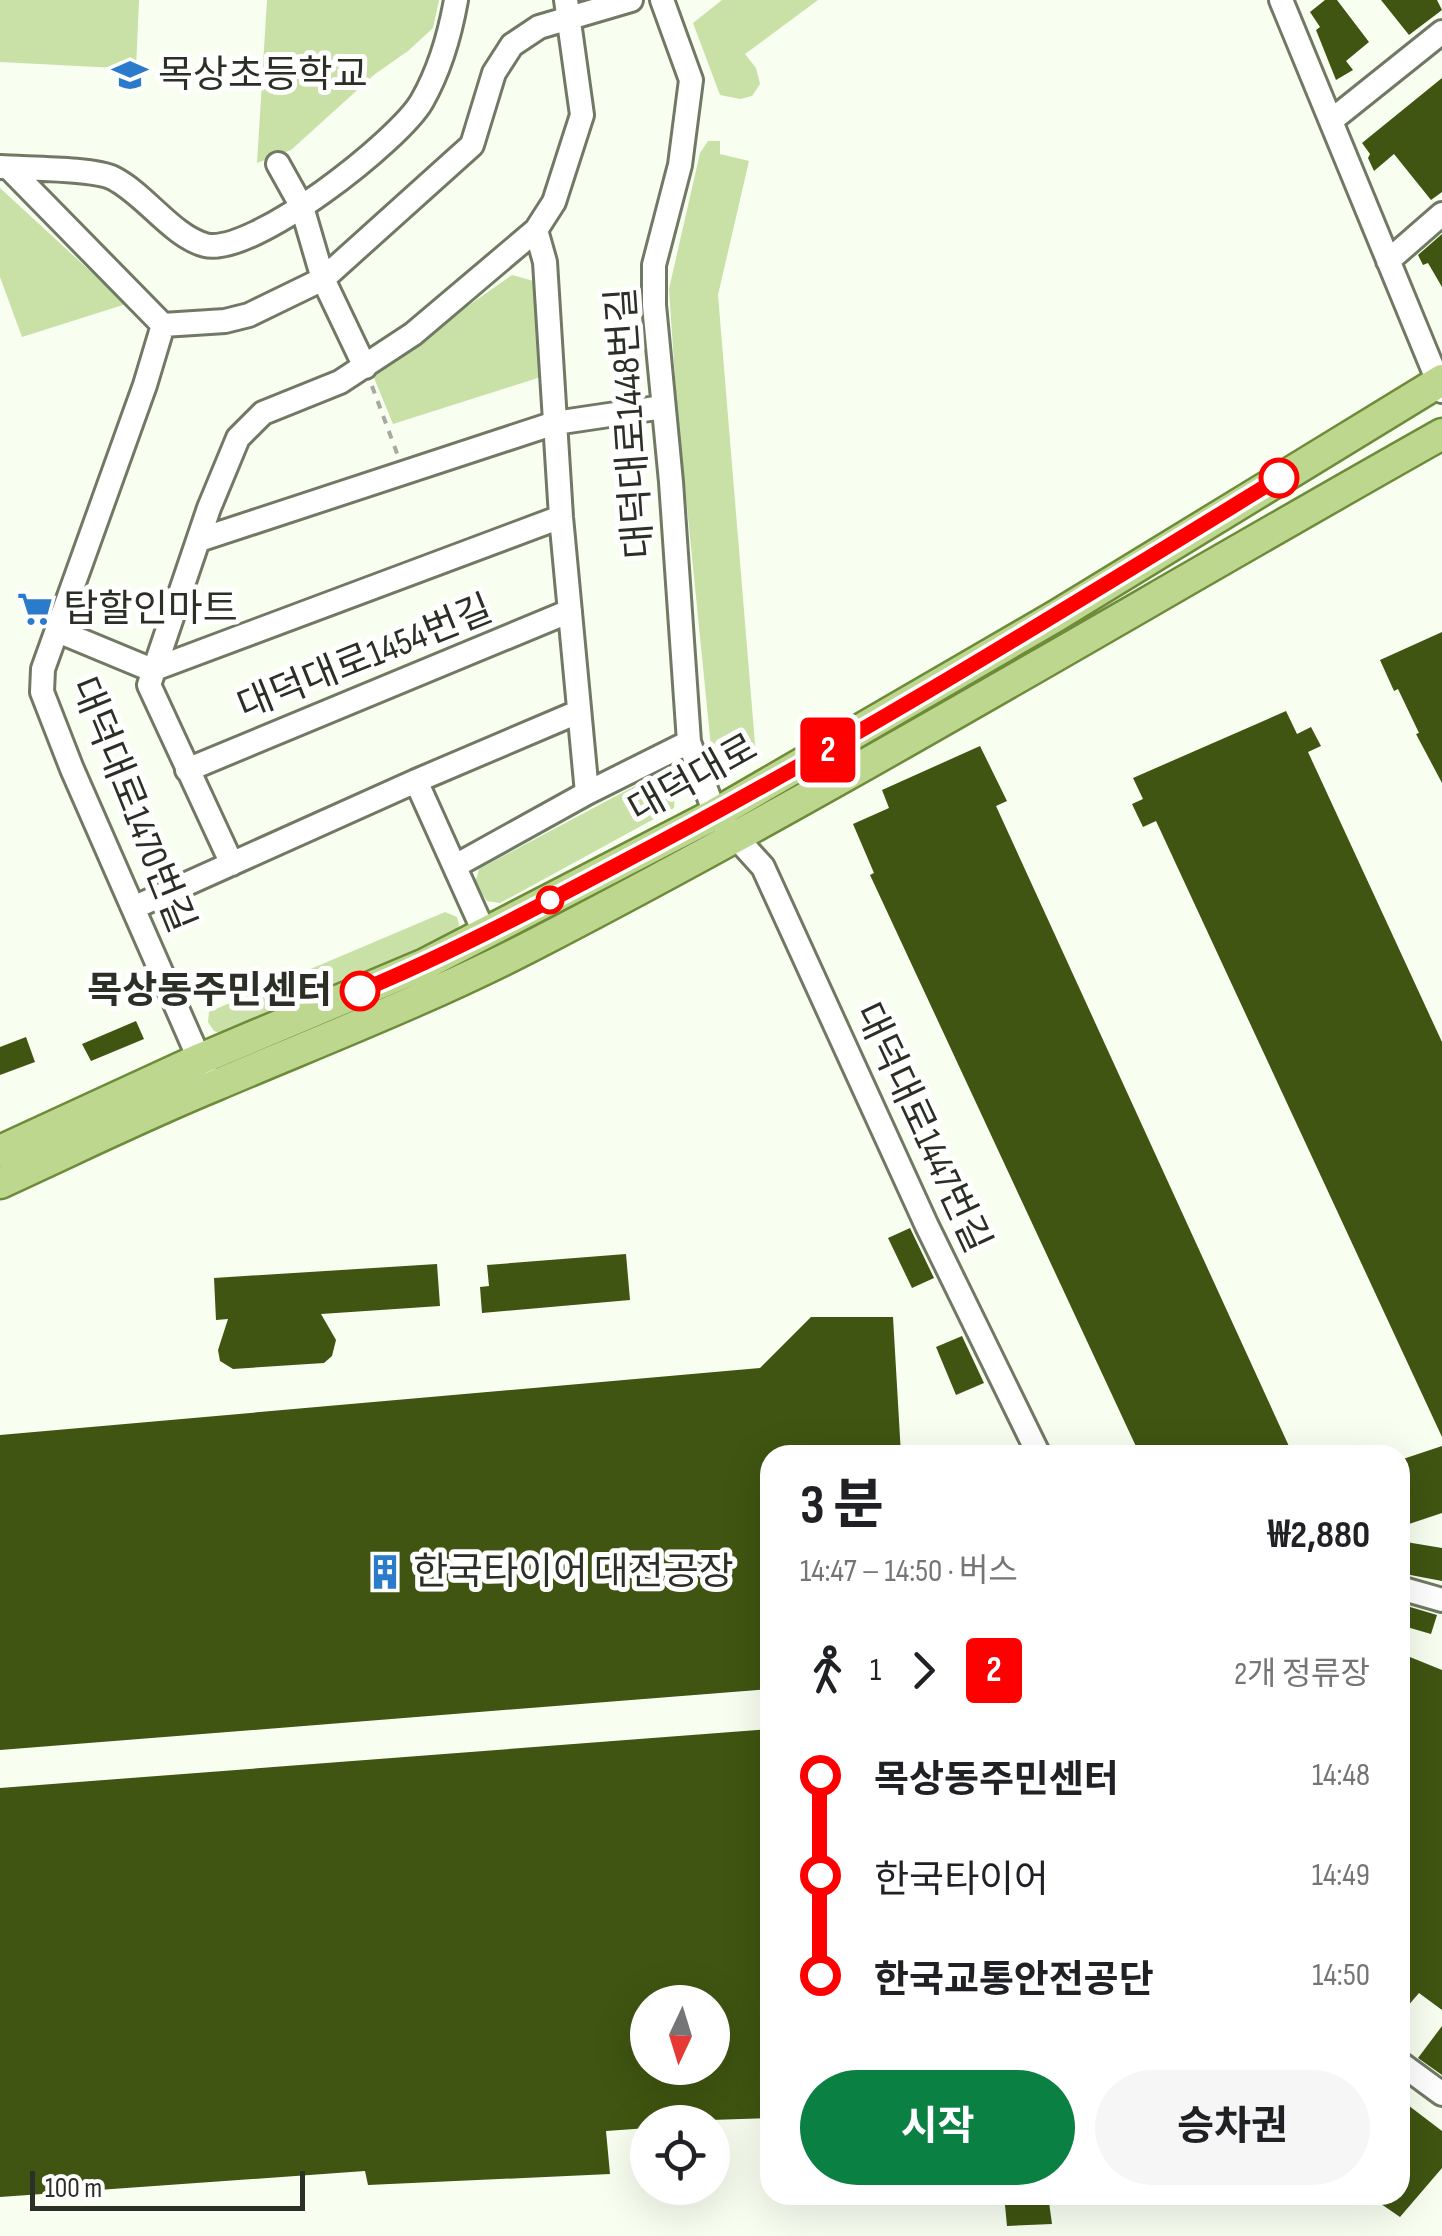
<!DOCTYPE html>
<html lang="ko">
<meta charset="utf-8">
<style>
body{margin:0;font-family:"Sofia Sans Condensed","Noto Sans KR",sans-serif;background:#f6f6f6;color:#202124;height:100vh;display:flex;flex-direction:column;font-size:38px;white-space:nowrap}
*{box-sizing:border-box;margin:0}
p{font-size:32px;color:#757577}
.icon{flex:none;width:55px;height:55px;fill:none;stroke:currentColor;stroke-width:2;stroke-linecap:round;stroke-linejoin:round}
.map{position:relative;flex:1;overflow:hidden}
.sheet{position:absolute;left:760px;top:1445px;width:650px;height:760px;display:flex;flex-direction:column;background:#fff;border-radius:30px;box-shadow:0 10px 40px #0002}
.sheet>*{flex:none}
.badge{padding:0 20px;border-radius:8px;font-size:35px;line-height:65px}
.needle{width:65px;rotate:184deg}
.controls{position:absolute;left:630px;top:1985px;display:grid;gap:20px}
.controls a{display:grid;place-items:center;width:100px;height:100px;border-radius:50%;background:#fff;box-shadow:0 10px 40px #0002;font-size:50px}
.scale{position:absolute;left:30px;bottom:25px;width:275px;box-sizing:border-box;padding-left:10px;border:5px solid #2b2f26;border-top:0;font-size:28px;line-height:35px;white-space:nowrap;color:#2b2f26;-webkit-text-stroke:8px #fff;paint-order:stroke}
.map>.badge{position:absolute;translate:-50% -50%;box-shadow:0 0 0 5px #fff}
.legs{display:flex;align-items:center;gap:15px;height:110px;padding:0 40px;font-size:32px}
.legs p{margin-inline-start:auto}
.head{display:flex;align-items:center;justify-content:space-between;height:170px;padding:0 40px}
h1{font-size:55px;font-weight:700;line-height:75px}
.button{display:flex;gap:20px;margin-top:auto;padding:20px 40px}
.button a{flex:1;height:115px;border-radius:60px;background:#0b8043;color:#fff;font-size:40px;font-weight:700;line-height:115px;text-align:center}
.button a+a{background:#f6f6f6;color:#202124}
ul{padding:0 40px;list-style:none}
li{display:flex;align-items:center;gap:35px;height:100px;font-size:38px}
li i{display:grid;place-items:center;width:15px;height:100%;margin:0 12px;background:currentColor}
li i::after{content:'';width:25px;height:25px;margin:-12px;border:8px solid;border-radius:50%;background:#fff}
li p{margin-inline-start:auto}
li:first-child i{background:linear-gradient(#0000 50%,currentColor 0)}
li:last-child i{background:linear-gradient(currentColor 50%,#0000 0)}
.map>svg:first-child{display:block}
.green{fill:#c9e0a7}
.building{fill:#3f5511;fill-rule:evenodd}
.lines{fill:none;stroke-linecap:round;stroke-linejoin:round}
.minor-casing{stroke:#707964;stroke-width:28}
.major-casing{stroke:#6e8b3a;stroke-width:35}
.path{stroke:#a5ab9f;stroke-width:4;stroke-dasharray:8 8;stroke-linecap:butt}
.minor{stroke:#fff;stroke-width:22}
.major{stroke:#bed78f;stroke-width:30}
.line-1-casing{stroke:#fff;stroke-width:22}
.line-1{stroke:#f00;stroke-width:15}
.stop-1-dot{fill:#fff;stroke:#f00;stroke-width:5}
.labels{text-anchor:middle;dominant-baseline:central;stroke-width:10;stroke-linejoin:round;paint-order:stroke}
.poi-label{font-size:38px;fill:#2b2f26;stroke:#fff;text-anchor:start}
.street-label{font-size:38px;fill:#2b2f26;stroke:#fff}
.stop-label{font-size:38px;font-weight:bold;fill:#2b2f26;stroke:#fff;text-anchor:end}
</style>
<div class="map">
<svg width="1442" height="2236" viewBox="0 0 1442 2236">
<rect width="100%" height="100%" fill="#f8fef0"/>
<path class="green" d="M0 0H139L136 69 0 62Z
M267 0H439L433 28 408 51 375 74 291 150 257 163Z
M722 0H818L745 54 756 68 760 84 752 96 740 99 720 95 693 23Z
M708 141H720V154L749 161 718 295 756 756 735 766 712 757 677 407 669 289 700 153Z
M0 188 126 304 22 337 0 277Z
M512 275 537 282 547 375 393 424 372 373Z
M678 763 674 808 500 903 487 901 475 883 479 869Z
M445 912 457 917 459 925 455 935 225 1035 214 1031 208 1022 209 1012Z"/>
<path class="building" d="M1325 0H1337L1369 42 1346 61 1353 70 1336 80 1316 30 1320 27 1310 12Z
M1381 0H1437L1442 10 1409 35Z
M1442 78V192L1431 200 1394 154 1374 171 1368 158 1370 154 1362 143Z
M1442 234V287L1428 263 1423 265 1418 255Z
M1442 632V783L1416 734 1419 733 1398 689 1394 691 1380 660Z
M1286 711 1297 734 1311 727 1321 746 1308 752 1442 1042V1437L1156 821 1143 827 1132 804 1143 799 1133 778Z
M980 746 1007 801 996 806 1293 1455H1140L870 875 874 873 853 824 889 808 882 790Z
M136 1021 144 1039 91 1061 82 1044Z
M26 1037 35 1062 0 1075V1047Z
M910 1228 934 1278 912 1288 888 1238Z
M626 1254 630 1300 482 1313 480 1287 489 1286 487 1265Z
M437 1264 440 1306 321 1314 336 1340 332 1356 324 1363 233 1369 220 1361 218 1350 228 1319 216 1320 214 1278Z
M811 1317H893L901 1455H770V1689L0 1750V1435L760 1368Z
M962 1336 984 1383 956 1395 936 1347Z
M1442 1446V1513L1400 1527V1460Z
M1400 1541 1442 1548V1581L1400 1573Z
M1400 1604 1437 1615 1431 1634 1400 1625Z
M1400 1653 1442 1670V2010L1419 1993 1400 2015Z
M770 1729V2118L648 2122V2128L606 2131 610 2174 368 2185 365 2171 0 2197V1788ZM648 2002H712V2068H648Z
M1442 2026V2075L1418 2058Z
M1400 2099 1442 2131V2168L1400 2217 1368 2195H1400Z
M1004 2195H1048L1052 2224 1007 2226Z"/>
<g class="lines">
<defs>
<path id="minor" d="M566 0 582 115 554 202 536 230 545 262 561 517 587 793
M662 0 691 80 680 165 654 265V305L671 482 689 742 715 814 763 867 927 1226 1039 1455
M1281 0 1442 391
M1332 120 1442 32
M278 164 302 207 323 279 365 367
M0 167C26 169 94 168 113 178 145 194 172 236 205 245 252 257 400 140 422 101 439 71 450 34 456 0
M9 168 163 325
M1388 261 1442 214
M163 325 145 385 43 669 42 692 72 769 205 1072
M163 325 225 321 249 315 323 279 472 145 494 73 512 45 539 27 631 0
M199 540 555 423 663 407
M58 631 152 670 561 517
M187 770 570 611
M416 781 578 712
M232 864 149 685 209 508 238 438 263 413 340 382 413 334 536 230
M457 865 587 793 689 742
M133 908 416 781 485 934
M1400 1588 1442 1600
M1400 2063 1442 2094"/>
<path id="major" d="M0 1151 200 1059 425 964 715 814 1056 616 1442 380
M0 1183C72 1150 143 1115 216 1085 324 1039 433 997 537 943 844 784 1140 604 1442 434"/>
</defs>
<use href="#minor" class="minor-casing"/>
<use href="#major" class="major-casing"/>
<path class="path" d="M372 386 398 456"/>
<use href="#minor" class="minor"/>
<use href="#major" class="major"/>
</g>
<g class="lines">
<defs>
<path id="line-1" d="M360 991C449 954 534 909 619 864 845 746 1062 611 1279 478"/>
</defs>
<use href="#line-1" class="line-1-casing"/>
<use href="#line-1" class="line-1"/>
</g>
<defs>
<symbol id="school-bare" viewBox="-9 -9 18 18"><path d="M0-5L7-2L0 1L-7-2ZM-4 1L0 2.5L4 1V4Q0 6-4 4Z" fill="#2a7bca" stroke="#fff" stroke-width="2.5" paint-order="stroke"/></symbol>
<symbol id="supermarket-bare" viewBox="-9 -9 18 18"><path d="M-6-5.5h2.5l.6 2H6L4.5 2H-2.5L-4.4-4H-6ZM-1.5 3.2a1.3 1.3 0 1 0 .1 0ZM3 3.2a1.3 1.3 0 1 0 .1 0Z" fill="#2a7bca" stroke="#fff" stroke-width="2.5" paint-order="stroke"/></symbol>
<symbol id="building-bare" viewBox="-9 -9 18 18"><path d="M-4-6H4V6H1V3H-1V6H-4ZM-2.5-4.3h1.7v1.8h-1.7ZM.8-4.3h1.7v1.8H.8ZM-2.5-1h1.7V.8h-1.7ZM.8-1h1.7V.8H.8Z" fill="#2a7bca" stroke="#fff" stroke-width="2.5" paint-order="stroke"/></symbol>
</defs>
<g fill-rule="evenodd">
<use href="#school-bare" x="105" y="50" width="50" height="50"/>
<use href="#supermarket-bare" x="10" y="584" width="50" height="50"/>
<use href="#building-bare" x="360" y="1547" width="50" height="50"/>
</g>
<g class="stop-1-dot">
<circle cx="1279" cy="478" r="18"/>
<circle cx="550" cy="900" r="12"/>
<circle cx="360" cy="991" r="18"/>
</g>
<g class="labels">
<g class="poi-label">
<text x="158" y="75">목상초등학교</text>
<text x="63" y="609">탑할인마트</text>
<text x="413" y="1572">한국타이어 대전공장</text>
</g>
<g class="street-label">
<text transform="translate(631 423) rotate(-94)">대덕대로1448번길</text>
<text transform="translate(365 658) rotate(-22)">대덕대로1454번길</text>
<text transform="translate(693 779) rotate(-29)">대덕대로</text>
<text transform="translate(132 805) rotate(68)">대덕대로1470번길</text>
<text transform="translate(922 1128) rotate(65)">대덕대로1447번길</text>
</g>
<g class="stop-label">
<text x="332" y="991">목상동주민센터</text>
</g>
</g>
</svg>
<div class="controls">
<a><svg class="needle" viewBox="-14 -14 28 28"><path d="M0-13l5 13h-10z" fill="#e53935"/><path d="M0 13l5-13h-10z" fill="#757577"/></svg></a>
<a><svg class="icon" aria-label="locate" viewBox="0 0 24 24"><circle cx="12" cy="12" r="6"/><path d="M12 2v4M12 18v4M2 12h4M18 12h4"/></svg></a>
</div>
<div class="scale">100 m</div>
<b class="badge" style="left:828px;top:750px;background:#f00;color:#fff">2</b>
<section class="sheet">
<div class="head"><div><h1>3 분</h1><p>14:47 – 14:50 · 버스</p></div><b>₩2,880</b></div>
<div class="legs"><svg class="icon" aria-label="walk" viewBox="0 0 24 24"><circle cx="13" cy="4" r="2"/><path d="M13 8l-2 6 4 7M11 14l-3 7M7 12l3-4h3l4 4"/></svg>1<svg class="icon" aria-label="forward" viewBox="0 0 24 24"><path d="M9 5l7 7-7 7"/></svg><b class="badge" style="background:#f00;color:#fff">2</b><p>2개 정류장</p></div>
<ul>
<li><i style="color:#f00"></i><b>목상동주민센터</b><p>14:48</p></li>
<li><i style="color:#f00"></i><span>한국타이어</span><p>14:49</p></li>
<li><i style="color:#f00"></i><b>한국교통안전공단</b><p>14:50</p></li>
</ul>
<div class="button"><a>시작</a><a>승차권</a></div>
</section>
</div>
